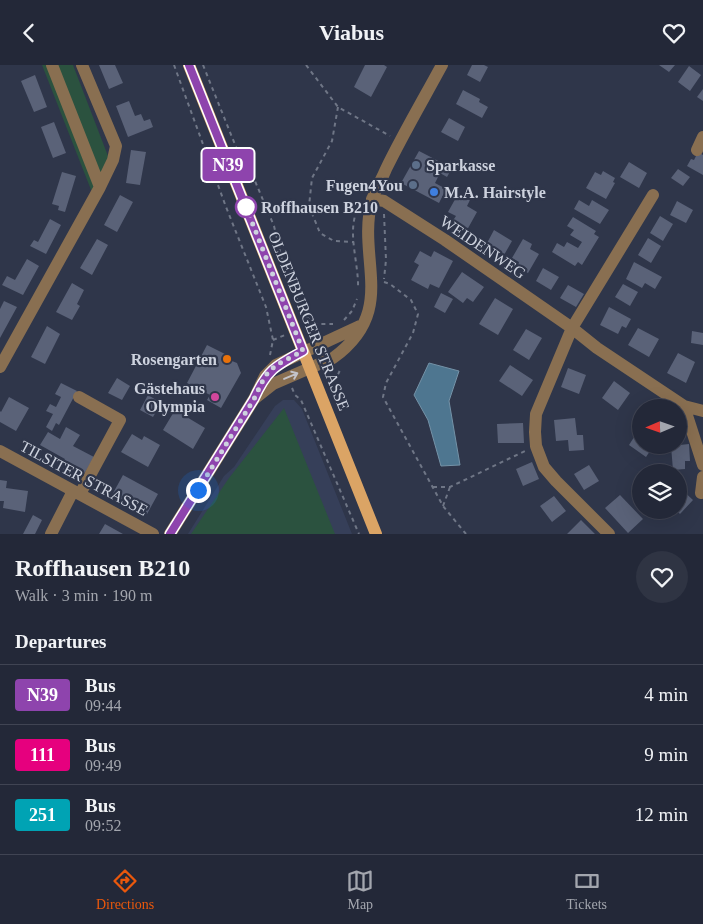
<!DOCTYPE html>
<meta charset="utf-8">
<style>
body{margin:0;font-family:"Times New Roman",serif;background:#2f3443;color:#f1f3f6;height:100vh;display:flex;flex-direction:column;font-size:19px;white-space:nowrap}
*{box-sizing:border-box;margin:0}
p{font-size:16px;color:#a3a6ae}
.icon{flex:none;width:28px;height:28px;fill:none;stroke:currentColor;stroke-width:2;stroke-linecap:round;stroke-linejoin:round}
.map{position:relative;height:469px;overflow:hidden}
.sheet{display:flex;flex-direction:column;background:#232838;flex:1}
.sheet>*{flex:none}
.badge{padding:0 10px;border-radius:4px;font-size:18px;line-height:32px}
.needle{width:32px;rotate:268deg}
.buttons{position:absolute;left:632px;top:334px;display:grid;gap:10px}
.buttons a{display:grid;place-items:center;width:55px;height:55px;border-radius:50%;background:#232838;box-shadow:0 5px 20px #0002,0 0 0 1px #404453;font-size:25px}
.you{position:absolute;width:25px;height:25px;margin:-12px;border:4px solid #fff;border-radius:50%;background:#1a73e8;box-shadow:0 0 0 8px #1a73e833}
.map>.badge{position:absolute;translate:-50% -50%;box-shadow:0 0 0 2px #fff}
h2{padding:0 15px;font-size:19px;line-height:45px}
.round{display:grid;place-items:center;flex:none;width:52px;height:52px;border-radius:26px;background:#2f3443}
.head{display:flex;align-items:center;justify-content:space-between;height:85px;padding:0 15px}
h1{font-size:24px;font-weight:700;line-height:38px}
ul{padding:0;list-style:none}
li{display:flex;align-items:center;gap:15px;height:60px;padding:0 15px;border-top:1px solid #404453}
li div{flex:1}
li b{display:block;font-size:19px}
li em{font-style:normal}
li .badge{min-width:55px;font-weight:700;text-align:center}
header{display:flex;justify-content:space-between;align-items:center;height:65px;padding:0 15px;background:#232838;font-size:22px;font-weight:700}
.dock{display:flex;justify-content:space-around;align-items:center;height:70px;border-top:1px solid #404453;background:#232838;font-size:14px;color:#a3a6ae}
.dock a{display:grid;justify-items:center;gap:2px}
.dock .active{color:#ea580c}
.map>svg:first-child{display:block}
.built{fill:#363f59}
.green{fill:#2b523f}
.water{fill:#4e7690;stroke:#7492a7}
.building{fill:#5a6278}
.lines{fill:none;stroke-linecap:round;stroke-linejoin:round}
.path{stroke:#6f7686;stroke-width:2;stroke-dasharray:4 4;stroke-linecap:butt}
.minor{stroke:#896f51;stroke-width:12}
.major{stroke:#dba465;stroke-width:12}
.oneway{stroke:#c3c3c9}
.line-casing{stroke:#fff;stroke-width:11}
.line{stroke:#8e44ad;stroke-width:8}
.walk{stroke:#cdd2de;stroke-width:5;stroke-dasharray:0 9}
.service-dot{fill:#5c6f8a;stroke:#2f364a;stroke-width:2}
.shop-dot{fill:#3f7fe0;stroke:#2f364a;stroke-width:2}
.stop-dot{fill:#fff;stroke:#8e44ad;stroke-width:2.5}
.food-dot{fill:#e8710a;stroke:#2f364a;stroke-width:2}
.hotel-dot{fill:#d1479c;stroke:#2f364a;stroke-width:2}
.labels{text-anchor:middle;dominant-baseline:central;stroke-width:4.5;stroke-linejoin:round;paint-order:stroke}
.poi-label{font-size:16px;font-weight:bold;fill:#cdd2de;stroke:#2f364a;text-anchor:end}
.stop-label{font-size:16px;font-weight:bold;fill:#cdd2de;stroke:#2f364a;text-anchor:start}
.street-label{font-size:16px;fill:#cdd2de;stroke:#2f364a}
</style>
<header><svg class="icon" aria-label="back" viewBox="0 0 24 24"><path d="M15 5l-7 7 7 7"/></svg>Viabus<svg class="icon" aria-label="heart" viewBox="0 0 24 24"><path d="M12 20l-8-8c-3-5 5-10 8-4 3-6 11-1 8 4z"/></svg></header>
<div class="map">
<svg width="703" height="469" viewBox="0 0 703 469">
<rect width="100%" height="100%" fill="#2f364a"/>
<path class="built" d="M283 335H294L302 344 352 469H188L224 411 234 402 275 341Z"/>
<path class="green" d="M42 0H73L113 104 95 135Z
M284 343 335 469H191L229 413Z"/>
<path class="water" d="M429 298 459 306 449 336 460 400 441 401 428 355 414 330Z"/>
<path class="building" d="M99 0H115L123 18 109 24Z
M365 0H384L387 2 371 32 354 22Z
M472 0H484L488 2 480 17 467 10Z
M659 0H675L669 7Z
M689 1 701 10 690 26 678 17Z
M35 10 47 42 34 47 21 16Z
M703 24V36L697 32Z
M463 25 480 34 479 37 488 42 482 53 456 39Z
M129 36 135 51 141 49 144 56 150 54 153 62 128 72 116 41Z
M449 53 465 62 458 76 441 67Z
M54 57 66 88 53 93 41 62Z
M131 85 146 87 140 120 126 118Z
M419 86 452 103 447 112 440 108 435 118 446 124 439 138 401 118Z
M698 87 703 90V110L687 101 691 94 694 95Z
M629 97 647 108 639 123 620 112Z
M678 104 690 112 683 121 671 113Z
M603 106 615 113 613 117 615 118 606 134 586 123 595 107 601 110Z
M62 107 76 111 65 147 58 145 59 141 52 139Z
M458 129 470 135 467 141 477 147 467 165 452 157 456 151 448 147Z
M120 130 133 137 117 167 104 160Z
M579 135 589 141 592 135 609 145 600 159 574 144Z
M677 136 693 145 686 158 670 150Z
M660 151 673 159 663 176 650 168Z
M573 152 596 166 594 169 599 172 582 200 578 197 575 201 552 187 557 178 564 182 567 177 578 183 582 177 570 170 574 165 567 161Z
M50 154 61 160 46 189 30 181 34 175 38 177Z
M494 165 512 176 504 190 486 180Z
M648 173 661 181 651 198 638 190Z
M97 174 108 180 92 210 80 203Z
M523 174 532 179 530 184 539 189 528 208 517 202 519 197 512 193Z
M420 186 431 192 434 186 453 196 439 223 430 219 428 224 411 215 419 200 414 197Z
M27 194 39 201 23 230 2 220 7 211 15 215Z
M634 197 662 212 655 224 645 218 642 223 626 214Z
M543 203 559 212 551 225 536 216Z
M462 207 484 222 473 237 467 233 463 238 448 227Z
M72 218 84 225 77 239 80 241 72 255 56 247Z
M623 219 638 227 630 241 615 232Z
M568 220 584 229 576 242 560 233Z
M441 228 453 234 445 248 434 242Z
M495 233 513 244 498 270 479 259Z
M4 236 17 242 0 273V244Z
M609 242 631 254 626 263 622 261 618 269 600 260Z
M47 261 60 269 45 299 31 292Z
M638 263 659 274 649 292 628 280Z
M526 264 542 273 529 295 513 285Z
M692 266 703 268V280L691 278Z
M207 280 231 292 232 296 237 298 241 308 221 343 207 335 210 330 187 318Z
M678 288 695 297 686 318 667 308Z
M510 300 533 315 522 331 499 316Z
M568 303 586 310 579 329 561 322Z
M117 313 130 321 122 335 108 328Z
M614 316 630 328 618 345 602 333Z
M61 318 77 326 59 360 56 358 52 366 46 362 53 349 46 346 50 339 56 342 61 332 55 329Z
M148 330 161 338 153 352 140 345Z
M9 332 29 343 16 366 0 357V346L1 347Z
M175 345 205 363 193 384 163 365Z
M575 353 577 370H583L584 385 569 386 568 375 556 376 554 355Z
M523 358 524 378H498L497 359Z
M66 362 80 370 73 381 94 392 83 411 62 399 65 394 40 380 48 367 60 374Z
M638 366 641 368V380H654L646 392 629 380Z
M132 369 142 375 144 371 160 380 148 402 121 387Z
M689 379 690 396H685V404L673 405 671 381Z
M532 397 539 414 523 421 516 404Z
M589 400 599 416 584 425 574 409Z
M123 410 158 429 147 449 112 430Z
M0 415 7 416 6 423 28 426 25 447 3 443 4 436H0Z
M680 423 693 435 680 449 676 445H679Z
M620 430 643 454 628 468 605 443Z
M554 431 566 446 552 457 540 441Z
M33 450 42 455 35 469H23Z
M581 455 595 469H567Z
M105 459 123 469H99Z"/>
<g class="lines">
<path class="path" d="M174 0 226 142 266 242 273 275 270 290
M203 0 236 82 255 116 274 161 284 203
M306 0 338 42 390 71
M338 42 332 76 312 113 309 141 320 168 334 176 354 177
M357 145C347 169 359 198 358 224
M384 149 386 195 384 214
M289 216 303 247 313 259
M384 217 390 219 411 235 418 249 413 268 386 318 383 332 443 441 466 469
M344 255 352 246 357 234
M306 262 313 259H333
M273 275 285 270
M329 322 333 320 341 303
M292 323 295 330 301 335 359 469
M63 407 66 401 77 410
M433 422H450L525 386
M443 441 450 422"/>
<path class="minor" d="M82 0 116 81 113 95 100 122
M697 85 703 72
M372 134 384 136 445 175 572 263 597 283 684 341 703 346
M0 302 100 122 52 0
M79 332 120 355 80 429
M254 334 273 319 333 293C399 245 356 195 372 135 375 125 382 114 386 104 403 69 423 35 442 0
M684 341 703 400
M0 386 153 469
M701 428 703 412
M51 469 73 426
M170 469 254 334 265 311 276 300 360 261
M609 469 556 416 544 402 536 381 535 367 536 349 572 263 653 130"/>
<path class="major" d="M189 0 376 469"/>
</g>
<defs><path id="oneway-shaft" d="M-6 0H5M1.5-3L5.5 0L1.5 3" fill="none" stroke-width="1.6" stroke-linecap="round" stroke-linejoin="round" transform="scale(1.25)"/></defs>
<use class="oneway" href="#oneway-shaft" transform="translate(291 311) rotate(-23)"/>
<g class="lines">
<defs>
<path id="line" d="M170 469 254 334C267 305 275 301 303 286L189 0"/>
</defs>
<use href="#line" class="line-casing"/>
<use href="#line" class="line"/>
<path class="walk" d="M198 425 254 334 265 311 276 300 303 286 246 142"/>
</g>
<g class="service-dot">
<circle cx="416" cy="100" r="5"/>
<circle cx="413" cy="120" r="5"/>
</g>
<circle class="shop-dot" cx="434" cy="127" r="5"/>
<circle class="stop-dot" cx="246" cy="142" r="10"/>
<circle class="food-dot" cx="227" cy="294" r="5"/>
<circle class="hotel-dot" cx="215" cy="332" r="5"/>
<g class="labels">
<g class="poi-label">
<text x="426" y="100" text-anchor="start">Sparkasse</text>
<text x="403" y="120">Fugen4You</text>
<text x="444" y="127" text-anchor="start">M.A. Hairstyle</text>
<text x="217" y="294">Rosengarten</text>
<text x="205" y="323">Gästehaus<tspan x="205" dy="18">Olympia</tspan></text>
</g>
<g class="stop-label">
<text x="261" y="142">Roffhausen B210</text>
</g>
<g class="street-label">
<text transform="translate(483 182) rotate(34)">WEIDENWEG</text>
<text transform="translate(309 256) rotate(68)">OLDENBURGER STRASSE</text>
<text transform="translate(84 413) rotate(28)">TILSITER STRASSE</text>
</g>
</g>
</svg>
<div class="buttons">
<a><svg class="needle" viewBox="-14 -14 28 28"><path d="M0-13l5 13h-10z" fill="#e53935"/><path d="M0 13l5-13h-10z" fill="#a3a6ae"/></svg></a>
<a><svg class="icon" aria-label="layers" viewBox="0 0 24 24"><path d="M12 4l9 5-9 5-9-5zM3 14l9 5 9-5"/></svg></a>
</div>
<div class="you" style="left:198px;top:425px"></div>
<b class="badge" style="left:228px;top:100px;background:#8e44ad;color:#fff">N39</b>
</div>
<section class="sheet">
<div class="head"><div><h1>Roffhausen B210</h1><p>Walk · 3 min · 190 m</p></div><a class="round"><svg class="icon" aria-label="heart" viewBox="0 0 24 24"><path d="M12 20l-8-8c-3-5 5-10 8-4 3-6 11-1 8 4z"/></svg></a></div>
<h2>Departures</h2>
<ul>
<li><span class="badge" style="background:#8e44ad;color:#fff">N39</span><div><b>Bus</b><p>09:44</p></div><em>4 min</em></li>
<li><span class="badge" style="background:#e6007e;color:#fff">111</span><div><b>Bus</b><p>09:49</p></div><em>9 min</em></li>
<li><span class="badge" style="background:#00a3b4;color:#fff">251</span><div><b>Bus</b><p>09:52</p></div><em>12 min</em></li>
</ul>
</section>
<nav class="dock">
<a class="active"><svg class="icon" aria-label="directions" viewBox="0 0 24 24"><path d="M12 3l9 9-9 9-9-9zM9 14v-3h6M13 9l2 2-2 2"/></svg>Directions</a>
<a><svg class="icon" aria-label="map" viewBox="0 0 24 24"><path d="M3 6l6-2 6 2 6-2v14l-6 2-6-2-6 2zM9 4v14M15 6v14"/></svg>Map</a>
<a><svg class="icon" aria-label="tickets" viewBox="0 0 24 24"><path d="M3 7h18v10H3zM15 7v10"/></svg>Tickets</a>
</nav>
